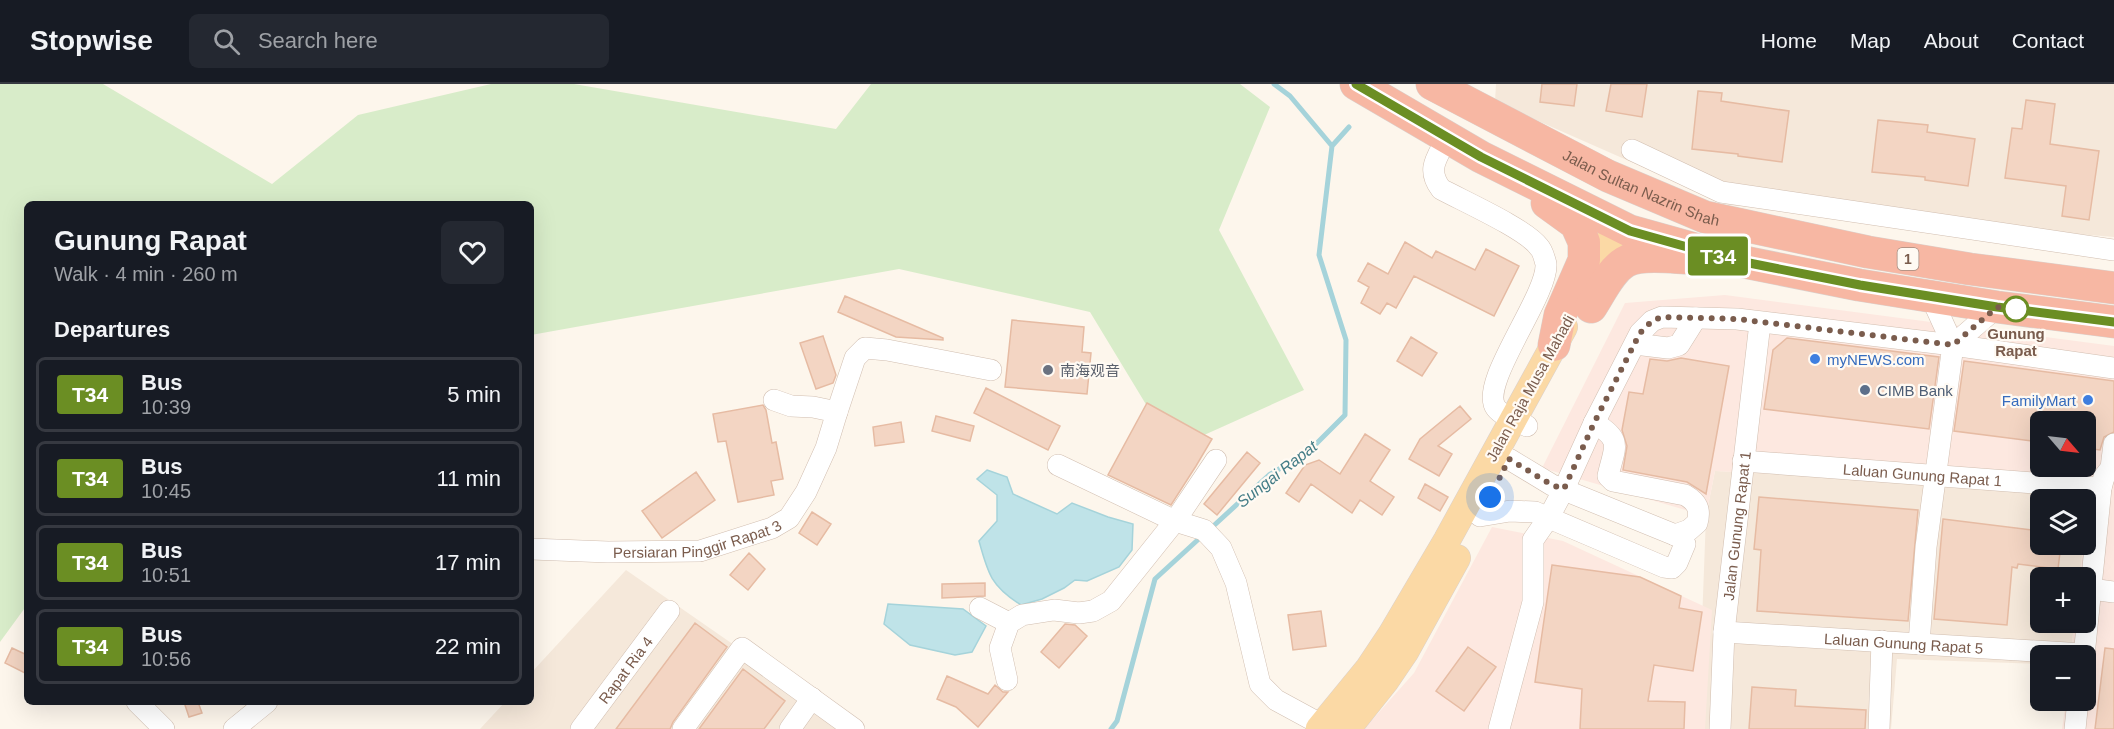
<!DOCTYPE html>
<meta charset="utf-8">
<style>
body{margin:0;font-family:Arial,"Noto Sans SC",sans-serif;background:#242831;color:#f1f3f6;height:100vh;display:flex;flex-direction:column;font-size:22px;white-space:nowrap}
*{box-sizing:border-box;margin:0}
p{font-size:20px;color:#9ea1a6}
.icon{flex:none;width:33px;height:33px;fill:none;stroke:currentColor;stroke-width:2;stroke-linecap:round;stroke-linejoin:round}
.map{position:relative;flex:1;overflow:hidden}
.panel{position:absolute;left:24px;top:117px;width:510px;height:504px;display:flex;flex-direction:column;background:#171b24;border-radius:9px;box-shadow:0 6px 24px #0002}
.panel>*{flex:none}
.badge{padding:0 12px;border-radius:4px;font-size:21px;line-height:39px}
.needle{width:39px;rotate:118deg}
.fabs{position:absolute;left:2030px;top:327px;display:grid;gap:12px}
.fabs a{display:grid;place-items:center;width:66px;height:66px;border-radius:9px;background:#171b24;box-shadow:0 6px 24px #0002;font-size:30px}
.you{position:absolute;width:30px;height:30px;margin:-15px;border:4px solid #fff;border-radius:50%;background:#1a73e8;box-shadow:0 0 0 9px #1a73e833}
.map>.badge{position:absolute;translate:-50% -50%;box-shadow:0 0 0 3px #fff}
h2{padding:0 30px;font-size:22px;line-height:54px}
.round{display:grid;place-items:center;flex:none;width:63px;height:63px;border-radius:9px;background:#242831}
.summary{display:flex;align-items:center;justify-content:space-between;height:102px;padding:0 30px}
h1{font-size:28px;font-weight:700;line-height:45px}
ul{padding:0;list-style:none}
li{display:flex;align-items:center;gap:18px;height:75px;margin:0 12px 9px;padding:0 18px;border:3px solid #363941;border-radius:9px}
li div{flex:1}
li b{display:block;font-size:22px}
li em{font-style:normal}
li .badge{min-width:66px;font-weight:700;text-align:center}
header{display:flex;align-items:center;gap:36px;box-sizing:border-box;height:84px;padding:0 30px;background:#171b24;border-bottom:2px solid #363941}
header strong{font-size:28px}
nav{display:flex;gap:33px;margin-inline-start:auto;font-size:21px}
.search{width:420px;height:54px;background:#242831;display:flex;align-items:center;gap:15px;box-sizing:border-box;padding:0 21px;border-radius:9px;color:#9ea1a6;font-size:22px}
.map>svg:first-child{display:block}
.residential{fill:#f5e8da}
.commercial{fill:#fde8e0;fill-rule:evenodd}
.green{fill:#d8ecc9}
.water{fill:#bfe3e8;stroke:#a5d3da;stroke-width:1.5}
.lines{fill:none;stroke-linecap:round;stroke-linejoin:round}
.stream{stroke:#a5d3da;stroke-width:5}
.building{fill:#f3d5c3;stroke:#e6bba3;stroke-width:1.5}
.minor-casing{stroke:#d1beb0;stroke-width:22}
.major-casing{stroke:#dad1cd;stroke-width:28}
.highway-casing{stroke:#dad1cd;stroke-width:33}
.minor{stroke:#fff;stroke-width:21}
.major{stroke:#fbd9a5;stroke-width:27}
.highway{stroke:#f7b7a3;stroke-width:32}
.line-casing{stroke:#fff;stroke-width:14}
.line{stroke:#6b8e23;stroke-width:9}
.walk{stroke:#7a5c4d;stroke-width:6;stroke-dasharray:0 10.8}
.stop-dot{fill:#fff;stroke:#6b8e23;stroke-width:3}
.shop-dot{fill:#3f7fe0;stroke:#fffaf3;stroke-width:2}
.worship-dot{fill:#6b7280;stroke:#fffaf3;stroke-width:2}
.service-dot{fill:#5c6f8a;stroke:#fffaf3;stroke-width:2}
.labels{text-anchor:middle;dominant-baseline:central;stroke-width:4.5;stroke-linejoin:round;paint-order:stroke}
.shield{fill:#fffaf3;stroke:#a28b7f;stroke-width:1.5}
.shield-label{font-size:14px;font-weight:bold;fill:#7a5c4d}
.street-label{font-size:15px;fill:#7a5c4d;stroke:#fffaf3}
.stop-label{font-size:15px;font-weight:bold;fill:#7a5c4d;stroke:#fffaf3}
.shop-label{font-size:15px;fill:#366cbe;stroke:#fffaf3;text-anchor:start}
.worship-label{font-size:15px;fill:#5b616d;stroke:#fffaf3;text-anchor:start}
.service-label{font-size:15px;fill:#4e5e75;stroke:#fffaf3;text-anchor:start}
.water-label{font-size:16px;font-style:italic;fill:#437c86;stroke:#fffaf3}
</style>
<header>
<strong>Stopwise</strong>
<div class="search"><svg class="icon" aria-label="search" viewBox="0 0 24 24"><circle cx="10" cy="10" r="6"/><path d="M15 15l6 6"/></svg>Search here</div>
<nav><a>Home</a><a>Map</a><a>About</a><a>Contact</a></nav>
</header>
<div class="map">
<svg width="2114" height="645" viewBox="0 0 2114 645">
<rect width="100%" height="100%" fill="#fdf6ec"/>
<path class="residential" d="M1496 0H2114V153L1729 121 1495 18Z
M1715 387 2090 405 2085 445V416H2040V460L2083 461 2080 493 2040 494V538L2074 539 2071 571 2040 572V580L1897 575 1891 645H1698L1706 432Z
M626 486 855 645H480L505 618H531V589Z"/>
<path class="commercial" d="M1725 211 2114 262V645H2062L2066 617 2085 616V572L2071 571 2074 539 2085 538V494L2080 493 2083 461 2085 460 2089 405 1715 387 1706 432 1542 384 1625 219ZM2040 338H2085V382H2040Z
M1492 443 1563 457 1712 526 1705 645H1364L1414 589Z"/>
<path class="green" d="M0 0H103L272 100 358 31 491 0H574L836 45 871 0H1240L1270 23 1219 146 1304 306 1173 365 1090 228 899 185 531 251V120H27V521L0 558Z"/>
<path class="water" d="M987 386 1007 393 1013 410 1057 430 1072 419 1108 433 1133 440 1132 466 1119 483 1087 497 1075 496 1064 504 1042 515 1021 521C991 502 988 490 979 457L997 437V411L977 395Z
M888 520 963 525 986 542 972 568 955 571 910 561 884 540Z"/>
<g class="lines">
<path class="stream" d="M1274 0 1290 12 1332 62
M1209 446 1269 391 1309 367 1345 331 1346 256 1319 171 1332 62 1349 43
M1111 645 1117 637 1155 495 1202 452"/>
</g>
<path class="building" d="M1542 0H1577L1574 22 1540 18Z
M1611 0H1647L1642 33 1606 27Z
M1698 7 1722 9 1721 17 1789 27 1782 78 1738 72V70L1692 65Z
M2026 16 2055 20 2050 60 2099 67 2089 136 2062 132 2066 102 2005 94 2012 44 2022 45Z
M1878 36 1928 41 1927 48 1975 55 1968 102 1925 96V93L1872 88Z
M1405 158 1432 174 1436 167 1475 186 1486 165 1519 182 1494 232 1414 192 1396 224 1387 219 1380 230 1361 219 1369 203 1358 197 1368 179 1388 190Z
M845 212 943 254V256L896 253 838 228Z
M1012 236 1084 243 1082 268 1091 269 1087 310 1005 303Z
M823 252 836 291 833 299 816 305 800 259Z
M1411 253 1437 269 1422 292 1397 277Z
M1787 254 1939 273 1929 345 1764 325 1773 266Z
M1681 274 1729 282 1706 410 1687 398 1623 386 1627 362 1622 346 1629 308 1643 310 1650 275 1667 277Z
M1964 277 2114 297V348L2104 353 2100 366 2085 364V338H2040V358L1954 347Z
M986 304 1060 342 1048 366 974 329Z
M1147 319 1212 355 1196 382 1171 421 1108 391Z
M763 321 766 326 772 359 776 358 783 395 771 397 774 411 738 418 726 357 718 358 713 330Z
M1460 322 1471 335 1438 362 1452 370 1439 392 1409 375 1420 355Z
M936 332 974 342 970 357 932 347Z
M901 338 904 358 875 362 873 343Z
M1365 350 1390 366 1370 397 1394 413 1382 431 1360 416 1352 429 1311 400 1299 418 1286 409 1305 381 1319 376 1340 390Z
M1247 368 1260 379 1217 431 1204 420Z
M696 388 715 416 662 454 642 427Z
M1425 400 1448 413 1440 427 1418 414Z
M1759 413 1918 426 1908 537 1757 527 1761 466 1754 465Z
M812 428 831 440 817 461 799 449Z
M1943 435 2040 447V460H2061L2058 485 2018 480 2017 484 2012 483 2007 541 1934 535Z
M749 469 765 485 748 506 730 491Z
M1552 481 1640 493 1681 512 1679 524 1702 528 1693 587 1654 581 1648 617 1685 618 1684 645H1580L1582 605 1535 598Z
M985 499V512L942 514V500Z
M1321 527 1326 562 1293 566 1288 531Z
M695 539 727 563 673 638 670 645H616Z
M1065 540 1075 541 1087 552 1059 584 1041 568Z
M1468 563 1496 583 1464 627 1436 607Z
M12 564 27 571V590L5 579Z
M2105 564 2114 565V645H2095Z
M743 585 785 617 764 645H699Z
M947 592 988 610 995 601 1003 608H1008L978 643 956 623 937 615Z
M1752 603 1796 606 1795 622 1866 626 1865 645H1749Z
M184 618H198L202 629 189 633Z"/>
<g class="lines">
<defs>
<g id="minor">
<path d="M1447 54C1437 74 1426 85 1441 105 1463 117 1526 145 1539 163 1542 166 1545 176 1546 180 1548 212 1478 300 1496 324 1502 332 1518 337 1527 342"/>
<path d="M1632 66 1721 108 2114 166"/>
<path d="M1635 260 1668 264 1679 261 1696 234"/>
<path d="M1953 261 1997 223"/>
<path d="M837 328 855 274 865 264 887 266 991 286"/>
<path d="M1594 339C1624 356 1614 364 1608 392L1613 397 1685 411C1697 418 1701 425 1697 439L1689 446 1675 451"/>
<path id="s1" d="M1743 377 2101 404"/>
<path d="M1058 381 1175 437 1204 446 1221 464 1236 499 1260 600 1276 616 1322 641"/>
<path d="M1480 432 1510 427 1535 428 1664 483 1672 484 1677 479 1685 460 1680 453 1552 401 1509 375"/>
<path id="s2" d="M531 465 608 468 700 467 772 444 789 434 806 408 826 364 837 328 813 323 791 322 774 316"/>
<path d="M2091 505 2114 508"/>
<path d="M980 524 1009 539"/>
<path id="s3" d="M1724 548 2084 570"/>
<path d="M1919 560 1926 463 1953 261 1931 213"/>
<path d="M2084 572 2101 404 2104 393 2111 384 2114 360"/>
<path d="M1007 596 1000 564 1009 539 1022 531 1054 526 1079 529 1093 527 1111 517 1175 437 1216 376"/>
<path d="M137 618 164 645"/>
<path d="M234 645 267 618"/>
<path id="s4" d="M581 645 669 527"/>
<path d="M683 645 742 564 854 645"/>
<path d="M790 645 812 614"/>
<path d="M1499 645 1533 518V456L1549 433 1564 405 1594 339 1640 249 1652 237 1662 233 1737 235 1953 261 2114 284"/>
<path id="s5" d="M1720 645 1724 548 1760 239"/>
<path d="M1879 645 1882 557"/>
<path d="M2075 645 2078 616"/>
</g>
<path id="major" d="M1583 206 1618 141
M1319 645 1369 584 1391 551 1447 456 1564 243
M1347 645 1386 596 1405 568 1457 474"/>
<g id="highway">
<path d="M1356 0 1481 73 1630 147 1734 176 1859 201 1997 223 2114 238"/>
<path id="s6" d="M1432 0 1608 92 1705 133 1868 168 1970 185 2114 204"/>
<path d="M1547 119 1576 140 1584 158V176L1560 231 1554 261"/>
<path d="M1591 223C1601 208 1610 187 1625 178 1639 169 1669 173 1685 174"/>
</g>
</defs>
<use href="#minor" class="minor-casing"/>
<use href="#major" class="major-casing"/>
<use href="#highway" class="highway-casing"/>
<use href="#minor" class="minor"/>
<use href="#major" class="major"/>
<use href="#highway" class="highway"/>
</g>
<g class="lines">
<defs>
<path id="line" d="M1356 0 1481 73 1630 147 1734 176 1860 201 1997 223 2114 238"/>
</defs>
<use href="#line" class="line-casing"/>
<use href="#line" class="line"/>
<path class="walk" d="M1490 413 1509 375 1552 401 1564 405 1594 339 1640 249 1652 237 1662 233 1737 235 1953 261 1997 223 2016 225"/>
</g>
<circle class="stop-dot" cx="2016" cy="225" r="12"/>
<g class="shop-dot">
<circle cx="1815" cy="275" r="6"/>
<circle cx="2088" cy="316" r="6"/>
</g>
<circle class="worship-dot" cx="1048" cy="286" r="6"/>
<circle class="service-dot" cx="1865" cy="306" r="6"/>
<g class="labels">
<rect class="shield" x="1897.5" y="164" width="21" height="22" rx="4.5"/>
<g class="shield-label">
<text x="1908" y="175">1</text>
</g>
<g class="street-label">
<text stroke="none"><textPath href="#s6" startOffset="234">Jalan Sultan Nazrin Shah</textPath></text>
<text transform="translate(1530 304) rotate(-61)">Jalan Raja Musa Mahadi</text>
<text stroke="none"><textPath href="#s1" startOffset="180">Laluan Gunung Rapat 1</textPath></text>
<text stroke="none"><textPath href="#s5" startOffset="204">Jalan Gunung Rapat 1</textPath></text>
<text stroke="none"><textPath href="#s2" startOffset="168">Persiaran Pinggir Rapat 3</textPath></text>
<text stroke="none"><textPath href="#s3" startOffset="180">Laluan Gunung Rapat 5</textPath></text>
<text stroke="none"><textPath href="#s4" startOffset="74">Rapat Ria 4</textPath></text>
</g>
<g class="stop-label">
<text x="2016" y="249">Gunung<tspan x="2016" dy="17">Rapat</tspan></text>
</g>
<g class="shop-label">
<text x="1827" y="275">myNEWS.com</text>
<text x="2076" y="316" text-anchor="end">FamilyMart</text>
</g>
<g class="worship-label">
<text x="1060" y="286">南海观音</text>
</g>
<g class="service-label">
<text x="1877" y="306">CIMB Bank</text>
</g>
<g class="water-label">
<text transform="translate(1277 390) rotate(-38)">Sungai Rapat</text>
</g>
</g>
</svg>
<div class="fabs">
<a><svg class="needle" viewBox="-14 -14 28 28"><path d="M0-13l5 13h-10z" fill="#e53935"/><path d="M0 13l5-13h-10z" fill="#9ea1a6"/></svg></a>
<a><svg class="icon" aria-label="layers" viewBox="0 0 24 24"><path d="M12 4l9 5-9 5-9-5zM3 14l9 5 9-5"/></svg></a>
<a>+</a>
<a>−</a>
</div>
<div class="you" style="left:1490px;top:413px"></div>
<b class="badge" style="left:1718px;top:172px;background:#6b8e23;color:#fff">T34</b>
<section class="panel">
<div class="summary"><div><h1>Gunung Rapat</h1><p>Walk · 4 min · 260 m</p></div><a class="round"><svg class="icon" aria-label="heart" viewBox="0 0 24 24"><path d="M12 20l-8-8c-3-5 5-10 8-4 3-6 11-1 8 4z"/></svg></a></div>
<h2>Departures</h2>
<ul>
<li><span class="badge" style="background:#6b8e23;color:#fff">T34</span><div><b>Bus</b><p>10:39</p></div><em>5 min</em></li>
<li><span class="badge" style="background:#6b8e23;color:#fff">T34</span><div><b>Bus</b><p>10:45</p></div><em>11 min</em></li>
<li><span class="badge" style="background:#6b8e23;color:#fff">T34</span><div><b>Bus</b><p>10:51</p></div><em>17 min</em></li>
<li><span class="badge" style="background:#6b8e23;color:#fff">T34</span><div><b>Bus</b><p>10:56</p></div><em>22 min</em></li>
</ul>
</section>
</div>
